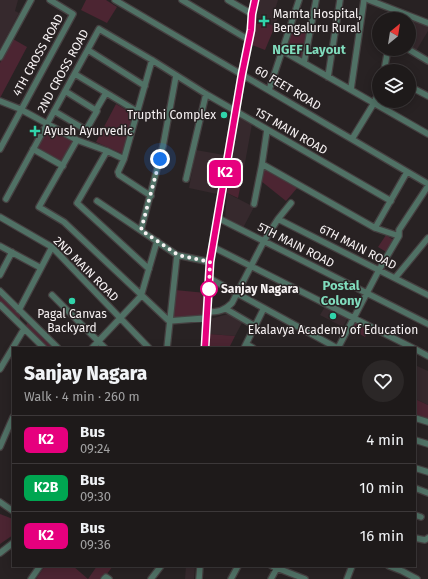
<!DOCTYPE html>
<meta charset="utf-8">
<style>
body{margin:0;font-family:"Fira Sans",sans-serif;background:#2b2727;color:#f1f3f6;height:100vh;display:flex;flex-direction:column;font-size:15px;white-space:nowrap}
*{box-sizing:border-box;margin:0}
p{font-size:13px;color:#a1a1a2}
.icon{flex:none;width:22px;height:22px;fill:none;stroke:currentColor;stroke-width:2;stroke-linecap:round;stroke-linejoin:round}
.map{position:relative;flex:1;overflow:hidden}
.sheet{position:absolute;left:12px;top:347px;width:404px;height:220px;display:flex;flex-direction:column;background:#1e1a1a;border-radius:0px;box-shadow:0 2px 10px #0003,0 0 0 1px #3c3839}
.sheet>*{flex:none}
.badge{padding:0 8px;border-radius:6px;font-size:14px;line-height:26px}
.needle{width:26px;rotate:30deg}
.fabs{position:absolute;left:372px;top:12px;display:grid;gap:8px}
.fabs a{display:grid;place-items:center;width:44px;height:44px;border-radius:50%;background:#1e1a1a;box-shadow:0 2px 10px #0003,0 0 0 1px #3c3839;font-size:20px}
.you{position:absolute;width:20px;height:20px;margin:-10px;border:3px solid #fff;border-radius:50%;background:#1a73e8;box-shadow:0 0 0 6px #1a73e833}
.map>.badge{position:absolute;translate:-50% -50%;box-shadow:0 0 0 2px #fff}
.round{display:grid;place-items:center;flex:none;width:42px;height:42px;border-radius:21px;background:#2b2727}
.head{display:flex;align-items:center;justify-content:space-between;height:68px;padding:0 12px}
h1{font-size:19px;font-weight:800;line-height:30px}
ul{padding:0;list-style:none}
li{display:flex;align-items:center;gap:12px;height:48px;padding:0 12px;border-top:1px solid #3c3839}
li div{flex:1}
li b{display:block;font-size:15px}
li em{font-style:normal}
li .badge{min-width:44px;font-weight:700;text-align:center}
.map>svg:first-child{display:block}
.built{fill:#36292d}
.green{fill:#4c2532}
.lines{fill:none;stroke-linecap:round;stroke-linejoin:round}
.minor-casing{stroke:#453f40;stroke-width:8}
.minor{stroke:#507165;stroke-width:5.5}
.line-casing{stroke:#fff;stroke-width:9}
.line{stroke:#e6007e;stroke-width:6}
.walk{stroke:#f7f2f3;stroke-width:4;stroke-dasharray:0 7.2}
.poi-dot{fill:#30d4aa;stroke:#282223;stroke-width:1.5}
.stop-dot{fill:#fff;stroke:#e6007e;stroke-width:2}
.labels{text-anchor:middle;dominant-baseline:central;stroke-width:3;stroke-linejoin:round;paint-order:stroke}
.poi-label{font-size:12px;fill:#f7f2f3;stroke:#282223;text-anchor:start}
.street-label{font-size:12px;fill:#f7f2f3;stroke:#282223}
.stop-label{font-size:12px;font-weight:bold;fill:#f7f2f3;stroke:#282223;text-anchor:start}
.neighbourhood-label{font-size:13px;font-weight:bold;fill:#80dcbd;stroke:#282223}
</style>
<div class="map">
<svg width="428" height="579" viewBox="0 0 428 579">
<rect width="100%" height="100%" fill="#282223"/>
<path class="built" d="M0 0H18L15 11 19 13 0 49Z
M259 0H278L273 16 278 17 275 26 256 20Z
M396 13 428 26V31L416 51 409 47V19H395Z
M239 116 252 124 243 174 231 169Z
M196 150 224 155 217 194 189 188Z
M227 193 254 207 243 228 225 219Z
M326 305 348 317 343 327 320 315Z
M228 314 242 323 235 336 209 334 210 319Z
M415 365 428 371V405L415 399Z
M186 566H195L194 579H185Z"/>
<path class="green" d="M86 0H106L117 7 107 23 81 10Z
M256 20 275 26 265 50 252 45Z
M293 24 310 29 303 60 286 51Z
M13 39 27 47 0 98V63Z
M116 104 135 115 123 154 96 142Z
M47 126 75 141 62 164 35 148Z
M264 168 298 187 286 201 261 181Z
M231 169 243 174 238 198 227 193Z
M386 235 395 241 388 253 378 247Z
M175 290 206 293 203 316 171 318Z
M0 294 20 314V322L0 304Z
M356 319 370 327 365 337 351 329Z
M28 321 56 348H47L25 328Z
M209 334 235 336 229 348H208Z
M415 399 428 405V420L415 416Z
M0 514 13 519V535L0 544Z
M45 566H73L88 579 97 566H113L103 579H36Z"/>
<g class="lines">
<defs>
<path id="minor" d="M115 0 428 184
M182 0 249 40
M228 0 252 14
M369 0 428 23
M393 19 394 10
M408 49 428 61
M88 50 145 86
M283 51 428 134
M0 57 31 0
M304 63 316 0
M384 71 388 49
M75 74 138 112
M328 77 340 0
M409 86 428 96
M351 89 364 0
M269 90 299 0
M0 101 20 109 77 140 107 151 124 159 118 172 119 175 151 196
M96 110 106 93
M54 111 86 130 97 111 65 91
M352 139 374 103 379 92
M77 140 39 207 64 222 169 321 207 318
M0 149 73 14 50 0
M33 149 63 166
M107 151 77 203 149 269
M124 159 152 60
M262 164 375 228 399 236
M186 179 206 94
M6 199 99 29 152 60 206 94 391 201
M97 201 177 255 210 262
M254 204 262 164 267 130
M0 217 52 247 149 348
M218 218 428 324
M278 219 428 295
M375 228 407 172
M141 230 163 146 176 76
M0 246 41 268
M213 247 413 348
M0 275 12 252
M209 278 337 348
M395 278 428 238
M0 291 58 348
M52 295 105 348
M0 305 44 348
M226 309 255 326
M19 310 52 247
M207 312C218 312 224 311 232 303L264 241 278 219 291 203
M246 344 253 348
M92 348 141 296 157 241
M167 348 177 255
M205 348 210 262 255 0
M244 348 264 308
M338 348 379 270 399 236V230L428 186
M415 349 428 356
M0 369 24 329
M415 418 428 422
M415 440 428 444
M0 447 13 417
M415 468 428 472
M415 488 428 493
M0 502 13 511
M415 515 421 517
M415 538 425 540 428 538
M0 553 13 543
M272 566 305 579
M389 566 402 571 417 579
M31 579 40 566
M104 579 106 577 109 579
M151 579 161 566
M199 579 200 566
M231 579 238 566
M271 579 277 568
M347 579 352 566"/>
</defs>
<use href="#minor" class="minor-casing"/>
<use href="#minor" class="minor"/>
</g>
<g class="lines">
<defs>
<path id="line" d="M205 348 210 262 242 74 251 30 252 14 255 0"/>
</defs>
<use href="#line" class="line-casing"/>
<use href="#line" class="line"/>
<path class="walk" d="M160 159 141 230 178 255 210 262 209 289"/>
</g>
<g class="poi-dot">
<path d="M262 15h4v4h4v4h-4v4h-4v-4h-4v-4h4z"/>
<circle cx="224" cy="115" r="4"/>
<path d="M33 125h4v4h4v4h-4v4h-4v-4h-4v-4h4z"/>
<circle cx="72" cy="301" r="4"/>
<circle cx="333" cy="316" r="4"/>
</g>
<circle class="stop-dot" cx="209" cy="289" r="8"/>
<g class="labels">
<g class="poi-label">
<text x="273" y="14">Mamta Hospital,<tspan x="273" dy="14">Bengaluru Rural</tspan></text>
<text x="216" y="115" text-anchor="end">Trupthi Complex</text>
<text x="44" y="131">Ayush Ayurvedic</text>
<text x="72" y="314" text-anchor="middle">Pagal Canvas<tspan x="72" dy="14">Backyard</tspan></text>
<text x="333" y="330" text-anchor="middle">Ekalavya Academy of Education</text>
</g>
<g class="street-label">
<text transform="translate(38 55) rotate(-61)">4TH CROSS ROAD</text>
<text transform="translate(63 71) rotate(-61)">2ND CROSS ROAD</text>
<text transform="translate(288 88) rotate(31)">60 FEET ROAD</text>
<text transform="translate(291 131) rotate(30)">1ST MAIN ROAD</text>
<text transform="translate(296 245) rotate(27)">5TH MAIN ROAD</text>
<text transform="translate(358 247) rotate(27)">6TH MAIN ROAD</text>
<text transform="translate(86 269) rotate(45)">2ND MAIN ROAD</text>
</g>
<g class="stop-label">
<text x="221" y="289">Sanjay Nagara</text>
</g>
<g class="neighbourhood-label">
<text x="309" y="49">NGEF Layout</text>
<text x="341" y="285">Postal<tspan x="341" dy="15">Colony</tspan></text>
</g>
</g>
</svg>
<div class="fabs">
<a><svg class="needle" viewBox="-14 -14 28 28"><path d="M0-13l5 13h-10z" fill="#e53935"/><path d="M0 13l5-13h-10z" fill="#a1a1a2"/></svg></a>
<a><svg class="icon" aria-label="layers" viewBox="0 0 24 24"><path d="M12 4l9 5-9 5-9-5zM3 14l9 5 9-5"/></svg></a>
</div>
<div class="you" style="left:160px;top:159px"></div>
<b class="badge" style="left:225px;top:173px;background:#e6007e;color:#fff">K2</b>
<section class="sheet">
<div class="head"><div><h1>Sanjay Nagara</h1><p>Walk · 4 min · 260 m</p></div><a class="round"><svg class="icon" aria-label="heart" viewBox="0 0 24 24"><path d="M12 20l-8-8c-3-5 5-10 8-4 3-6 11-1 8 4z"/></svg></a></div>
<ul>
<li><span class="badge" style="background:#e6007e;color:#fff">K2</span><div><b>Bus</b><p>09:24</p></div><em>4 min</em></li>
<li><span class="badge" style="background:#00a651;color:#fff">K2B</span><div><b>Bus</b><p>09:30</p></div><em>10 min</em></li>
<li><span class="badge" style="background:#e6007e;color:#fff">K2</span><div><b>Bus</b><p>09:36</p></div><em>16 min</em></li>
</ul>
</section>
</div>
